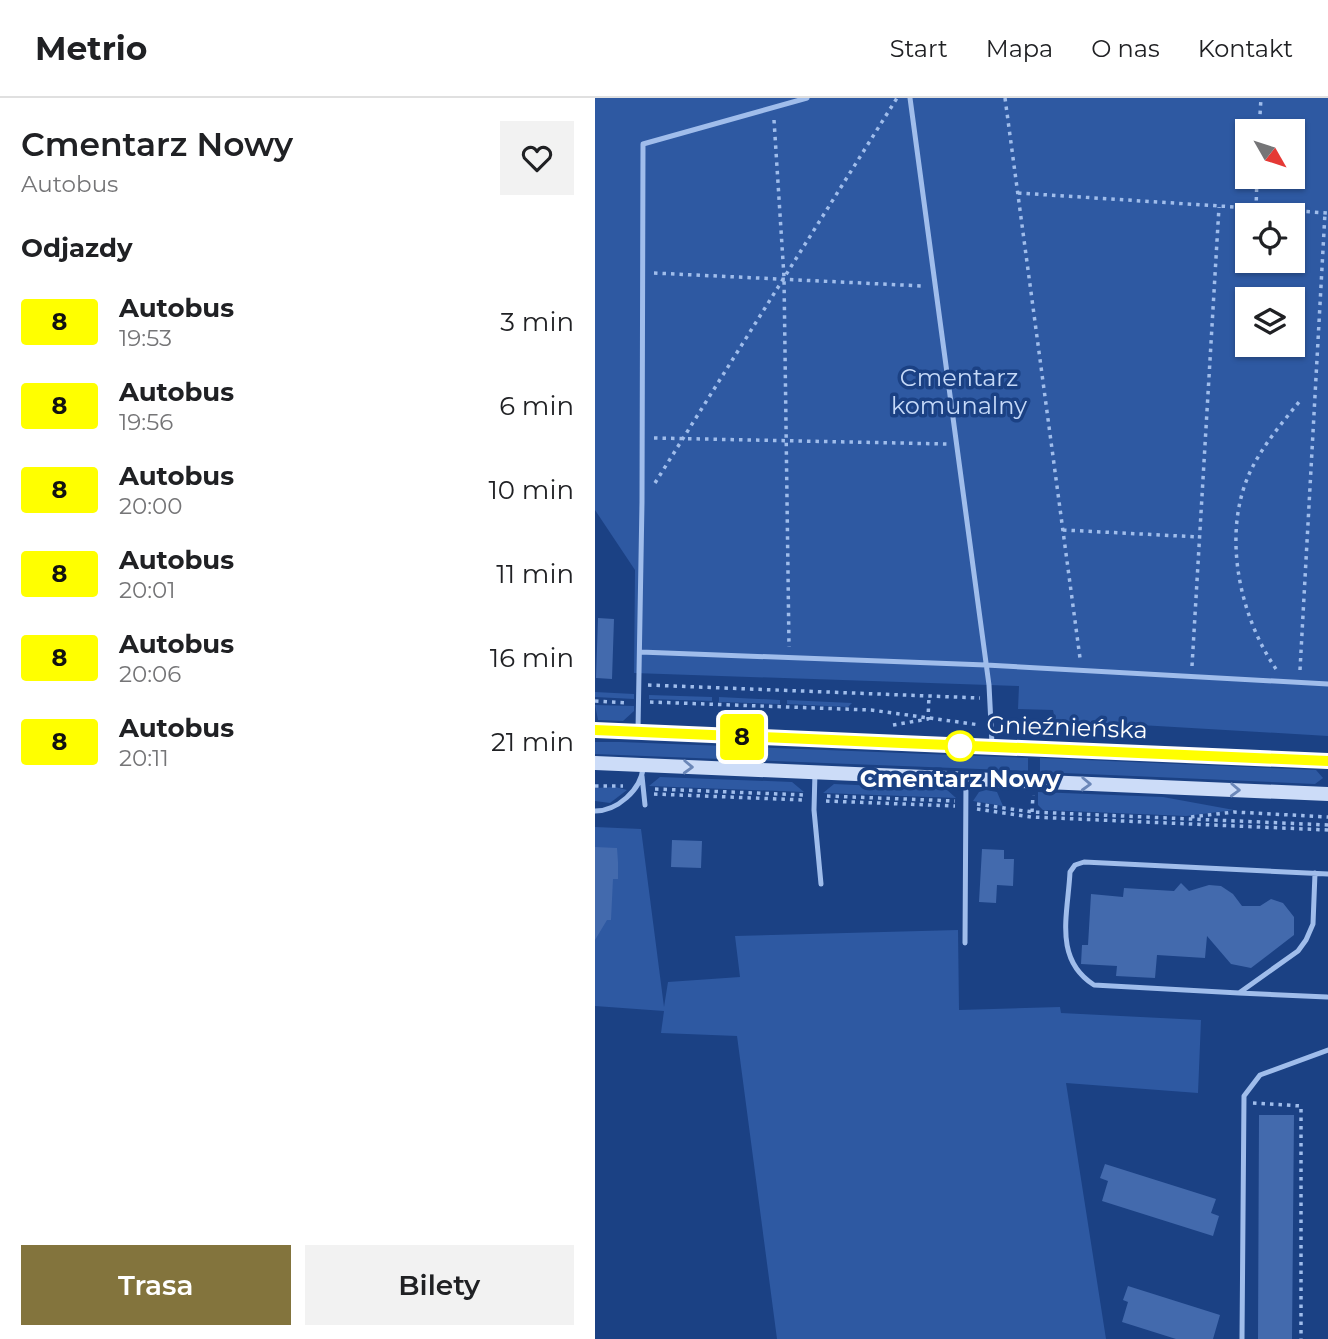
<!DOCTYPE html>
<html lang="pl">
<meta charset="utf-8">
<style>
body{margin:0;font-family:Montserrat,sans-serif;background:#f2f2f2;color:#202124;height:100vh;display:flex;flex-direction:column;font-size:26px;white-space:nowrap}
*{box-sizing:border-box;margin:0}
p{font-size:23px;color:#757577}
.icon{flex:none;width:38px;height:38px;fill:none;stroke:currentColor;stroke-width:2;stroke-linecap:round;stroke-linejoin:round}
.map{position:relative;flex:1;overflow:hidden}
.side{display:flex;flex-direction:column;background:#fff;width:595px}
.side>*{flex:none}
.badge{padding:0 14px;border-radius:5px;font-size:24px;line-height:46px}
.needle{width:46px;rotate:129deg}
.controls{position:absolute;left:640px;top:21px;display:grid;gap:14px}
.controls a{display:grid;place-items:center;width:70px;height:70px;border-radius:0px;background:#fff;box-shadow:0 2px 5px #0004;font-size:35px}
.map>.badge{position:absolute;translate:-50% -50%;box-shadow:0 0 0 4px #fff}
h2{padding:0 21px;font-size:26px;line-height:63px}
.round{display:grid;place-items:center;flex:none;width:74px;height:74px;border-radius:0px;background:#f2f2f2}
.headline{display:flex;align-items:center;justify-content:space-between;height:119px;padding:0 21px}
h1{font-size:33px;font-weight:600;line-height:52px}
.button{display:flex;gap:14px;margin-top:auto;padding:14px 21px}
.button a{flex:1;height:80px;border-radius:0px;background:#83743d;color:#fff;font-size:28px;font-weight:600;line-height:80px;text-align:center}
.button a+a{background:#f2f2f2;color:#202124}
ul{padding:0;list-style:none}
li{display:flex;align-items:center;gap:21px;height:84px;padding:0 21px}
li div{flex:1}
li b{display:block;font-size:26px}
li em{font-style:normal}
li .badge{min-width:77px;font-weight:700;text-align:center}
header{display:flex;align-items:center;gap:42px;box-sizing:border-box;height:98px;padding:0 35px;background:#fff;border-bottom:2px solid #e0e0e0}
header strong{font-size:33px}
nav{display:flex;gap:38px;margin-inline-start:auto;font-size:24px}
main{display:flex;flex:1;min-height:0}
.map>svg:first-child{display:block}
.green{fill:#2e59a2;fill-rule:evenodd}
.building{fill:#436aad}
.lines{fill:none;stroke-linecap:round;stroke-linejoin:round}
.path{stroke:#a0bdeb;stroke-width:3.5;stroke-dasharray:3.5 5;stroke-linecap:butt}
.service{stroke:#a0bdeb;stroke-width:5}
.secondary{stroke:#ccdcf8;stroke-width:14}
.oneway{stroke:#6b87b8}
.line-casing{stroke:#fff;stroke-width:16}
.line{stroke:#ff0;stroke-width:10}
.stop-dot{fill:#fff;stroke:#ff0;stroke-width:3.5}
.labels{text-anchor:middle;dominant-baseline:central;stroke-width:7;stroke-linejoin:round;paint-order:stroke}
.park-label{font-size:24px;fill:#c5d9f8;stroke:#1b4184}
.street-label{font-size:24px;fill:#fff;stroke:#1b4184}
.stop-label{font-size:24px;font-weight:bold;fill:#fff;stroke:#1b4184}
</style>
<header>
<strong>Metrio</strong>
<nav><a>Start</a><a>Mapa</a><a>O nas</a><a>Kontakt</a></nav>
</header>
<main>
<section class="side">
<div class="headline"><div><h1>Cmentarz Nowy</h1><p>Autobus</p></div><a class="round"><svg class="icon" aria-label="heart" viewBox="0 0 24 24"><path d="M12 20l-8-8c-3-5 5-10 8-4 3-6 11-1 8 4z"/></svg></a></div>
<h2>Odjazdy</h2>
<ul>
<li><span class="badge" style="background:#ff0;color:#111">8</span><div><b>Autobus</b><p>19:53</p></div><em>3 min</em></li>
<li><span class="badge" style="background:#ff0;color:#111">8</span><div><b>Autobus</b><p>19:56</p></div><em>6 min</em></li>
<li><span class="badge" style="background:#ff0;color:#111">8</span><div><b>Autobus</b><p>20:00</p></div><em>10 min</em></li>
<li><span class="badge" style="background:#ff0;color:#111">8</span><div><b>Autobus</b><p>20:01</p></div><em>11 min</em></li>
<li><span class="badge" style="background:#ff0;color:#111">8</span><div><b>Autobus</b><p>20:06</p></div><em>16 min</em></li>
<li><span class="badge" style="background:#ff0;color:#111">8</span><div><b>Autobus</b><p>20:11</p></div><em>21 min</em></li>
</ul>
<div class="button"><a>Trasa</a><a>Bilety</a></div>
</section>
<div class="map">
<svg width="733" height="1241" viewBox="0 0 733 1241">
<rect width="100%" height="100%" fill="#1b4184"/>
<path class="green" d="M0 0H733V638L460 622 458 612 423 611 424 588 39 575 40 472 0 412ZM653 33H698V79H653ZM653 117H698V163H653ZM653 201H698V247H653Z
M0 594 39 596V601L0 599Z
M54 597 117 599V603L54 601Z
M124 599 185 602V606L124 604Z
M192 602 257 605 253 609 192 606Z
M0 607 39 608V613L28 623 3 622Z
M0 644H26L433 660V673L0 656Z
M445 660 721 672 728 680 720 686 445 674Z
M65 679 197 684 209 694 54 688Z
M239 686 351 691 361 700 228 695Z
M20 689 32 692 15 705 0 703V690Z
M391 692 402 694 408 708 378 703 384 694Z
M443 694 568 699 639 712 591 718 448 712 443 707Z
M0 729 46 731 69 909 73 884 145 879 140 838 363 832 364 912 465 909 466 915 606 922 603 995 471 985 511 1241H182L142 938 66 935 69 913 0 908Z"/>
<path class="building" d="M3 520 19 521 17 581 1 580Z
M77 742 107 743 106 770 76 769Z
M0 749 22 750 23 764V781H18L16 822H12L0 842Z
M387 751 409 752V761H419L418 788 402 787 401 805 384 804Z
M586 785 594 793 614 787 626 788 638 796 647 808H665L676 801 688 805 699 819V837L656 870 636 866 612 838 610 860 562 857 560 880 521 878 522 868 486 866 487 847H493L496 796 528 799 529 790 579 793Z
M664 1017H699L697 1241H663Z
M510 1066 621 1101 616 1115 624 1118 618 1138 507 1103 513 1083 505 1080Z
M533 1188 625 1217 618 1241H581L527 1224 533 1204 528 1202Z"/>
<g class="lines">
<path class="path" d="M410 0 485 560
M179 22 189 179 194 549
M664 33 666 0
M423 95 733 115
M661 111 662 79
M59 175 328 188
M59 340 352 346
M60 385 302 0
M468 432 605 439
M597 568 624 109
M681 571C643 516 626 431 657 370 669 346 687 325 704 304
M705 572 730 115
M53 587 385 600
M0 603 33 605
M55 604 276 612 385 627
M298 627 333 621 334 598
M0 688H28
M60 691 210 697
M59 696 209 702
M232 698 360 703
M231 703 360 708
M382 706 437 714 733 727
M382 711 436 719 733 732
M437 714 438 697
M596 719 639 714 733 719
M658 1005 706 1008V1241"/>
<path class="service" d="M315 0 394 587 397 646
M45 554 391 567 733 586
M43 632 47 404 48 46 212 0
M220 674 219 712 226 786
M47 678 50 707
M0 713C22 713 46 692 48 670
M720 775 718 826 711 842 703 853 644 895 499 887C458 861 473 816 475 774L480 767 489 764 733 776
M370 845 371 681
M644 895 732 899
M647 1241 649 998 665 977 733 952"/>
<path class="secondary" d="M0 632 733 663
M0 665 733 696"/>
</g>
<defs><path id="oneway-chevron" d="M-2-3.5L2.5 0L-2 3.5" fill="none" stroke-width="1.6" stroke-linecap="round" stroke-linejoin="round" transform="scale(1.75)"/></defs>
<g class="oneway">
<use href="#oneway-chevron" transform="translate(93 669) rotate(2)"/>
<use href="#oneway-chevron" transform="translate(491 686) rotate(2)"/>
<use href="#oneway-chevron" transform="translate(640 692) rotate(2)"/>
</g>
<g class="lines">
<defs>
<path id="line" d="M0 632 733 663"/>
</defs>
<use href="#line" class="line-casing"/>
<use href="#line" class="line"/>
</g>
<circle class="stop-dot" cx="365" cy="648" r="14"/>
<g class="labels">
<g class="park-label">
<text x="364" y="279">Cmentarz<tspan x="364" dy="28">komunalny</tspan></text>
</g>
<g class="street-label">
<text transform="translate(472 629) rotate(2)">Gnieźnieńska</text>
</g>
<g class="stop-label">
<text x="365" y="680">Cmentarz Nowy</text>
</g>
</g>
</svg>
<div class="controls">
<a><svg class="needle" viewBox="-14 -14 28 28"><path d="M0-13l5 13h-10z" fill="#e53935"/><path d="M0 13l5-13h-10z" fill="#757577"/></svg></a>
<a><svg class="icon" aria-label="locate" viewBox="0 0 24 24"><circle cx="12" cy="12" r="6"/><path d="M12 2v4M12 18v4M2 12h4M18 12h4"/></svg></a>
<a><svg class="icon" aria-label="layers" viewBox="0 0 24 24"><path d="M12 4l9 5-9 5-9-5zM3 14l9 5 9-5"/></svg></a>
</div>
<b class="badge" style="left:147px;top:639px;background:#ff0;color:#111">8</b>
</div>
</main>
